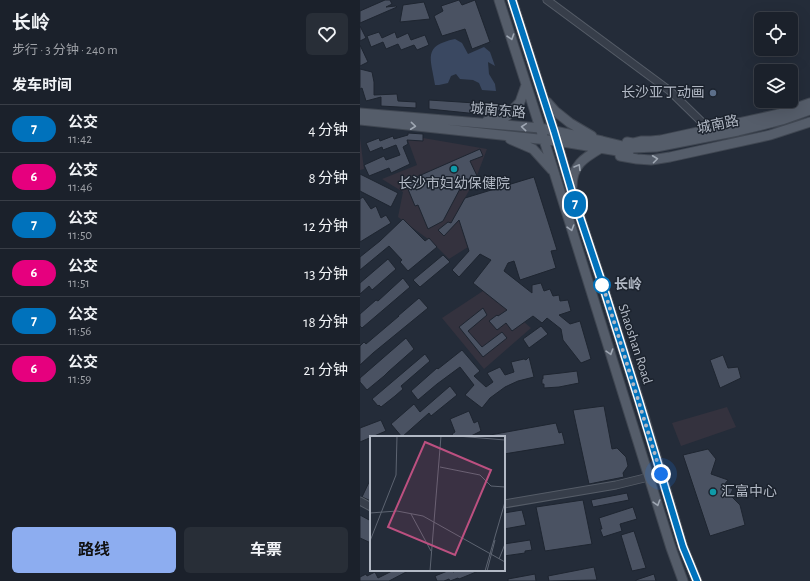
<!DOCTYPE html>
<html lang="zh">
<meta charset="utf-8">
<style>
body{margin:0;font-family:"Alegreya Sans","Noto Sans SC",sans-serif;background:#282e37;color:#f1f3f6;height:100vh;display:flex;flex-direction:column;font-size:15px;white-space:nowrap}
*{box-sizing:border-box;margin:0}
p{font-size:13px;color:#a0a3a9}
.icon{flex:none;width:22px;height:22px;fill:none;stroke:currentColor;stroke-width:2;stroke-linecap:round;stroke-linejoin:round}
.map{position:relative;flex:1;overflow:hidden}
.side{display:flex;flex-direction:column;background:#1b212b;width:360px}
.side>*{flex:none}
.badge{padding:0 8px;border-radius:13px;font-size:14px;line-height:26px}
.controls{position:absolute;left:394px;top:12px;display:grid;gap:8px}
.controls a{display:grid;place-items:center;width:44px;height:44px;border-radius:6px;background:#1b212b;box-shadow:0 4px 16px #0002,0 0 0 1px #393e47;font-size:20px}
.you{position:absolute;width:20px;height:20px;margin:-10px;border:3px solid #fff;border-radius:50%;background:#1a73e8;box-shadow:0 0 0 6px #1a73e833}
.map>.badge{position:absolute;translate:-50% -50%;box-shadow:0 0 0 2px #fff}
h2{padding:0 12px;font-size:15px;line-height:36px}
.round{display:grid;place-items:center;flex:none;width:42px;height:42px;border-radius:6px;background:#282e37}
.overview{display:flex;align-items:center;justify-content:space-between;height:68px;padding:0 12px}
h1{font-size:19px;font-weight:700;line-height:30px}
.action{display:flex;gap:8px;margin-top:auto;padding:8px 12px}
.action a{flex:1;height:46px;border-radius:6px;background:#8dadf0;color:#111;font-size:16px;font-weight:700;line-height:46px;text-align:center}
.action a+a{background:#282e37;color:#f1f3f6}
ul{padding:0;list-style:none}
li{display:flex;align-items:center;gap:12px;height:48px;padding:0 12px;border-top:1px solid #393e47}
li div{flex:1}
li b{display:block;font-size:15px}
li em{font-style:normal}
li .badge{min-width:44px;font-weight:700;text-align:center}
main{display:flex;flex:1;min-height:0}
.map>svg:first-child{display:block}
.medical{fill:#34323e}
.water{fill:#3a4861}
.building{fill:#4a5262;stroke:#1e2530}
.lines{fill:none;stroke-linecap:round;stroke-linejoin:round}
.minor-casing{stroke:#555c67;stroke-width:9}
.major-casing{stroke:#404752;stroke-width:11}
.minor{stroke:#373e4a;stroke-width:7}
.major{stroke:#555d6a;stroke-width:9}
.oneway{stroke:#9fa7b3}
.line-casing{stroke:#fff;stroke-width:9}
.line{stroke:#0072bc;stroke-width:6}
.walk{stroke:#b2b9c5;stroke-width:4;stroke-dasharray:0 7.2}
.service-dot{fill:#5c6f8a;stroke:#1c232e;stroke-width:1.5}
.culture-dot{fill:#0f9aa8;stroke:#1c232e;stroke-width:1.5}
.stop-dot{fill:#fff;stroke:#0072bc;stroke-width:2}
.labels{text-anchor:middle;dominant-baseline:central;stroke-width:3;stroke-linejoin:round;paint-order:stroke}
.poi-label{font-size:14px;fill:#b2b9c5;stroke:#1c232e;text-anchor:end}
.street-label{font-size:14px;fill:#b2b9c5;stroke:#1c232e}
.stop-label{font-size:14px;font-weight:bold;fill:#b2b9c5;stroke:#1c232e;text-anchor:start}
.inset-road{fill:none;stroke:#5d6471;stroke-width:1}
.view{fill:#bc5080;fill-opacity:0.15;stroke:#bc5080;stroke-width:2}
.inset-edge{fill:none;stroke:#b2b9c5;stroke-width:2}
</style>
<main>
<section class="side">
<div class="overview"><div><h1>长岭</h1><p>步行 · 3 分钟 · 240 m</p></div><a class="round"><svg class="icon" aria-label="heart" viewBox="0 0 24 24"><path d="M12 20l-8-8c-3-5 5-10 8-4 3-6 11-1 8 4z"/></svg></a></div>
<h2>发车时间</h2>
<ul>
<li><span class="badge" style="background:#0072bc;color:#fff">7</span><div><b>公交</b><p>11:42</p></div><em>4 分钟</em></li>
<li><span class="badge" style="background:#e6007e;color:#fff">6</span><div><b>公交</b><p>11:46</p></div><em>8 分钟</em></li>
<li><span class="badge" style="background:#0072bc;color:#fff">7</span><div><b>公交</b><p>11:50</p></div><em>12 分钟</em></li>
<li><span class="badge" style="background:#e6007e;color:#fff">6</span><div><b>公交</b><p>11:51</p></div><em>13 分钟</em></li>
<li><span class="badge" style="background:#0072bc;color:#fff">7</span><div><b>公交</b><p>11:56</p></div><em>18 分钟</em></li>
<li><span class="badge" style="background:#e6007e;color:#fff">6</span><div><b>公交</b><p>11:59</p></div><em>21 分钟</em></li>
</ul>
<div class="action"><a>路线</a><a>车票</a></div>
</section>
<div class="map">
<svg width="450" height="581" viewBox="0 0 450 581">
<rect width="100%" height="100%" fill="#242c39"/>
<path class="medical" d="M46 135 127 149 116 178 97 212 108 247 89 259 72 242 38 217 43 192 22 179 57 165Z
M0 138 4 169 0 170Z
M126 289 171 328 124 369 82 318Z
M367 407 376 427 321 446 312 423Z"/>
<path class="water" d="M95 39 102 43 108 54 124 47 130 52 135 66 128 62 129 74 135 84 136 91 122 90 119 83 113 80 100 79 96 74 91 76 88 83 79 85H75C71 58 62 46 95 39Z"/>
<path class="building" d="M25 0H30L32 4 26 7 36 6 37 7 0 23V11Z
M99 0 102 5 115 0 130 42 112 49 105 29 82 36 74 16 83 11 81 6Z
M64 2 70 19 40 22 43 5Z
M0 26 6 38 0 41Z
M19 32 22 38 35 32 37 38 48 33 51 40 65 35 69 45 57 50 54 45 41 50 38 44 26 49 23 42 11 47 7 36Z
M0 45 8 62 0 66Z
M0 69 12 72 14 82V95L37 94 38 101 56 102V108L21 106V97L6 101 2 88 0 89Z
M69 100 146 105V108L144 111 131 110 130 114 128 115 69 109Z
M48 133 63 134V141L47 140 48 144 43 147 50 164 31 173 29 168 9 176 4 165 24 156 26 160 40 155 36 145 23 150 22 147 10 152 6 143 19 138 20 141 33 136 34 139 48 135Z
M120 149 123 156 110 161 118 178 102 185 83 221 68 229 58 205 55 206 45 182Z
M0 174 38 193 31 207 0 191Z
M174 177 197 250 191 251 196 268 160 280 154 261 148 263 144 271 172 293V285L181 283 184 291 190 289 193 296 199 295 200 301 208 300 211 311 199 315 210 324 220 321 231 359 221 363 203 340 201 329 187 318 182 323 173 316 152 331 146 323 137 330 129 321 137 315 138 316 147 310 113 283 131 260 120 254 99 277 92 270 109 251 99 220 84 236 78 230 88 222 91 223 105 198Z
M3 197 11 209 16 206 21 218 26 215 31 223 0 242V199Z
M43 219 65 241 69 238 77 247 48 271 40 262 42 260 29 246 0 270V257L20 241Z
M83 255 90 262 60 287 53 280Z
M28 259 36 269 12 290 9 286 0 294V283Z
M43 278 50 287 2 328 0 326V314L16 300 18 301Z
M59 298 68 308 13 353 0 365V346L4 342 6 344 39 316H38Z
M123 308 127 315 108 331 122 347 142 332 147 338 123 357 99 327Z
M181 326 188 334 169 348 163 339Z
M46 338 54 349 28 372 24 376 7 390 0 382V378Z
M102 350 120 371 114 376 126 387 133 382 127 373 140 367 145 375 154 372 151 362 164 359 166 360 169 357 174 377 158 381 145 387 130 398 122 408 105 395 114 385 100 367 77 384 58 400 51 391 77 368 78 369Z
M65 354 70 361 41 386 43 389 35 396 21 407 19 405 18 406 12 399Z
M363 355 368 368 378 367 381 378 360 388 350 360Z
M217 371 219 383 199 387 184 388V384H182V379H183V375L201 373Z
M90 386 97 395 71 416 69 413 42 437 31 424 54 404 60 412Z
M244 406 252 449 257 448 266 457 268 466 263 473 264 477 229 484 213 410Z
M109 411 114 423 118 421 121 431 109 437H94L92 434 95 432 90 419Z
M21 420 26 431 0 442V428Z
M196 423 199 433 202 432 205 444 144 454V437H131L130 435Z
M348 449 356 459 351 474 368 480 363 486 373 489 370 495 380 505 385 525 350 536 323 455Z
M11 478V501L2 497Z
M267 493 269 500 233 507 231 500Z
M223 500 232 544 185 551 176 507Z
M273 507 277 519 260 524 262 531 243 537 240 529H242L239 518Z
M162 510 166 525 144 529V513Z
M0 515 11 521V543L0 538Z
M274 531 286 568 272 571 261 535Z
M170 540 172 550 165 551V553L144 556V544Z
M234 567 237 580 189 581 188 576Z
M34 570H50L29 581H0V577L6 574 7 576 15 572 18 578Z
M90 570H92L93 572 99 570H121L99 579 98 578 90 581 89 579 84 581H77L75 576Z
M175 574 176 581H148V579Z
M294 574 296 581H276V580Z"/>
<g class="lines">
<defs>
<path id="minor" d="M187 0 310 91 349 129
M0 501 11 507
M144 504 256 485 301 474"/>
<path id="major" d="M139 0 184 140 311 548 323 581
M152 0 194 131 213 196 242 283 284 416 323 547 337 581
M187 102 195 111 210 123 232 136
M0 113 180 128 242 141 271 148 296 147 378 131 422 120 450 110
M0 120 197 141 258 151 269 152
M127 121 146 117 160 102 166 85
M150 139 173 149 192 170
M267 142 273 143 281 141H291L301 140 419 114 450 103
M260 156 277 159 291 160 310 157 410 135 450 122
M212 187C212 165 224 158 241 148"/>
</defs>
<use href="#minor" class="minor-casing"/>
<use href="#major" class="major-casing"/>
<use href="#minor" class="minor"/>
<use href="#major" class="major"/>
</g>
<defs><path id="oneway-chevron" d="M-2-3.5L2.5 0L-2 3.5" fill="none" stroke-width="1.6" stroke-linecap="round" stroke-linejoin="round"/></defs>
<g class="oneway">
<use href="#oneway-chevron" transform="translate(151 37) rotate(72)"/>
<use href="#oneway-chevron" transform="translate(53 126) rotate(6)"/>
<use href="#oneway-chevron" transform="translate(164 127) rotate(-175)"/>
<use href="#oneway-chevron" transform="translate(295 159) rotate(-7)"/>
<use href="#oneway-chevron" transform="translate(218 167) rotate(-59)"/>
<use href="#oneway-chevron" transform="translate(211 228) rotate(73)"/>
<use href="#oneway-chevron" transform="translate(250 352) rotate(72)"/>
<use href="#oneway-chevron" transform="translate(297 503) rotate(73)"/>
</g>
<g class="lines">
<defs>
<path id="line" d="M152 0 194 131 213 196 242 283 279 401 323 547 337 581"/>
</defs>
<use href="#line" class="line-casing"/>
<use href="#line" class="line"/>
<path class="walk" d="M242 285V283L301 474"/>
</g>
<circle class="service-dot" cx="353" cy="93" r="4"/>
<g class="culture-dot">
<circle cx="94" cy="169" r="4"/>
<circle cx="353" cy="492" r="4"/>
</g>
<circle class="stop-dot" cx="242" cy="285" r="8"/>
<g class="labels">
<g class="poi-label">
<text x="345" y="93">长沙亚丁动画</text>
<text x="94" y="184" text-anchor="middle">长沙市妇幼保健院</text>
<text x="361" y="492" text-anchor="start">汇富中心</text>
</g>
<g class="street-label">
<text transform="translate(138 111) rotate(5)">城南东路</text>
<text transform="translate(358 125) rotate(-12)">城南路</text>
<text transform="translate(275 344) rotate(72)">Shaoshan Road</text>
</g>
<g class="stop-label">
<text x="254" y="285">长岭</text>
</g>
</g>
<g transform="translate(10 436)">
<rect width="135" height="135" fill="#242c39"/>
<path class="inset-road" d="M87 0 135 4M70 31 110 39 121 50 135 51M0 77 27 75 53 80 135 126M41 78 61 115M0 105 26 39 27 0M129 123 135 108M60 135 71 0M115 135 135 66M117 135 125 104"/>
<path class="view" d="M55 6 121 34 85 119 18 91Z"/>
<rect width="135" height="135" class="inset-edge"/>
</g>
</svg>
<div class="controls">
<a><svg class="icon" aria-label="locate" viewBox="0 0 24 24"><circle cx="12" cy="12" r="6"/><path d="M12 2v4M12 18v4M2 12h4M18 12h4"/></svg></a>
<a><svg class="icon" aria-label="layers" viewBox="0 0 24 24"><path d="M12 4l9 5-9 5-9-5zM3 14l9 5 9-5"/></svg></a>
</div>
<div class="you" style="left:301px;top:474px"></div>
<b class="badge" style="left:215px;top:204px;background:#0072bc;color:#fff">7</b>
</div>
</main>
